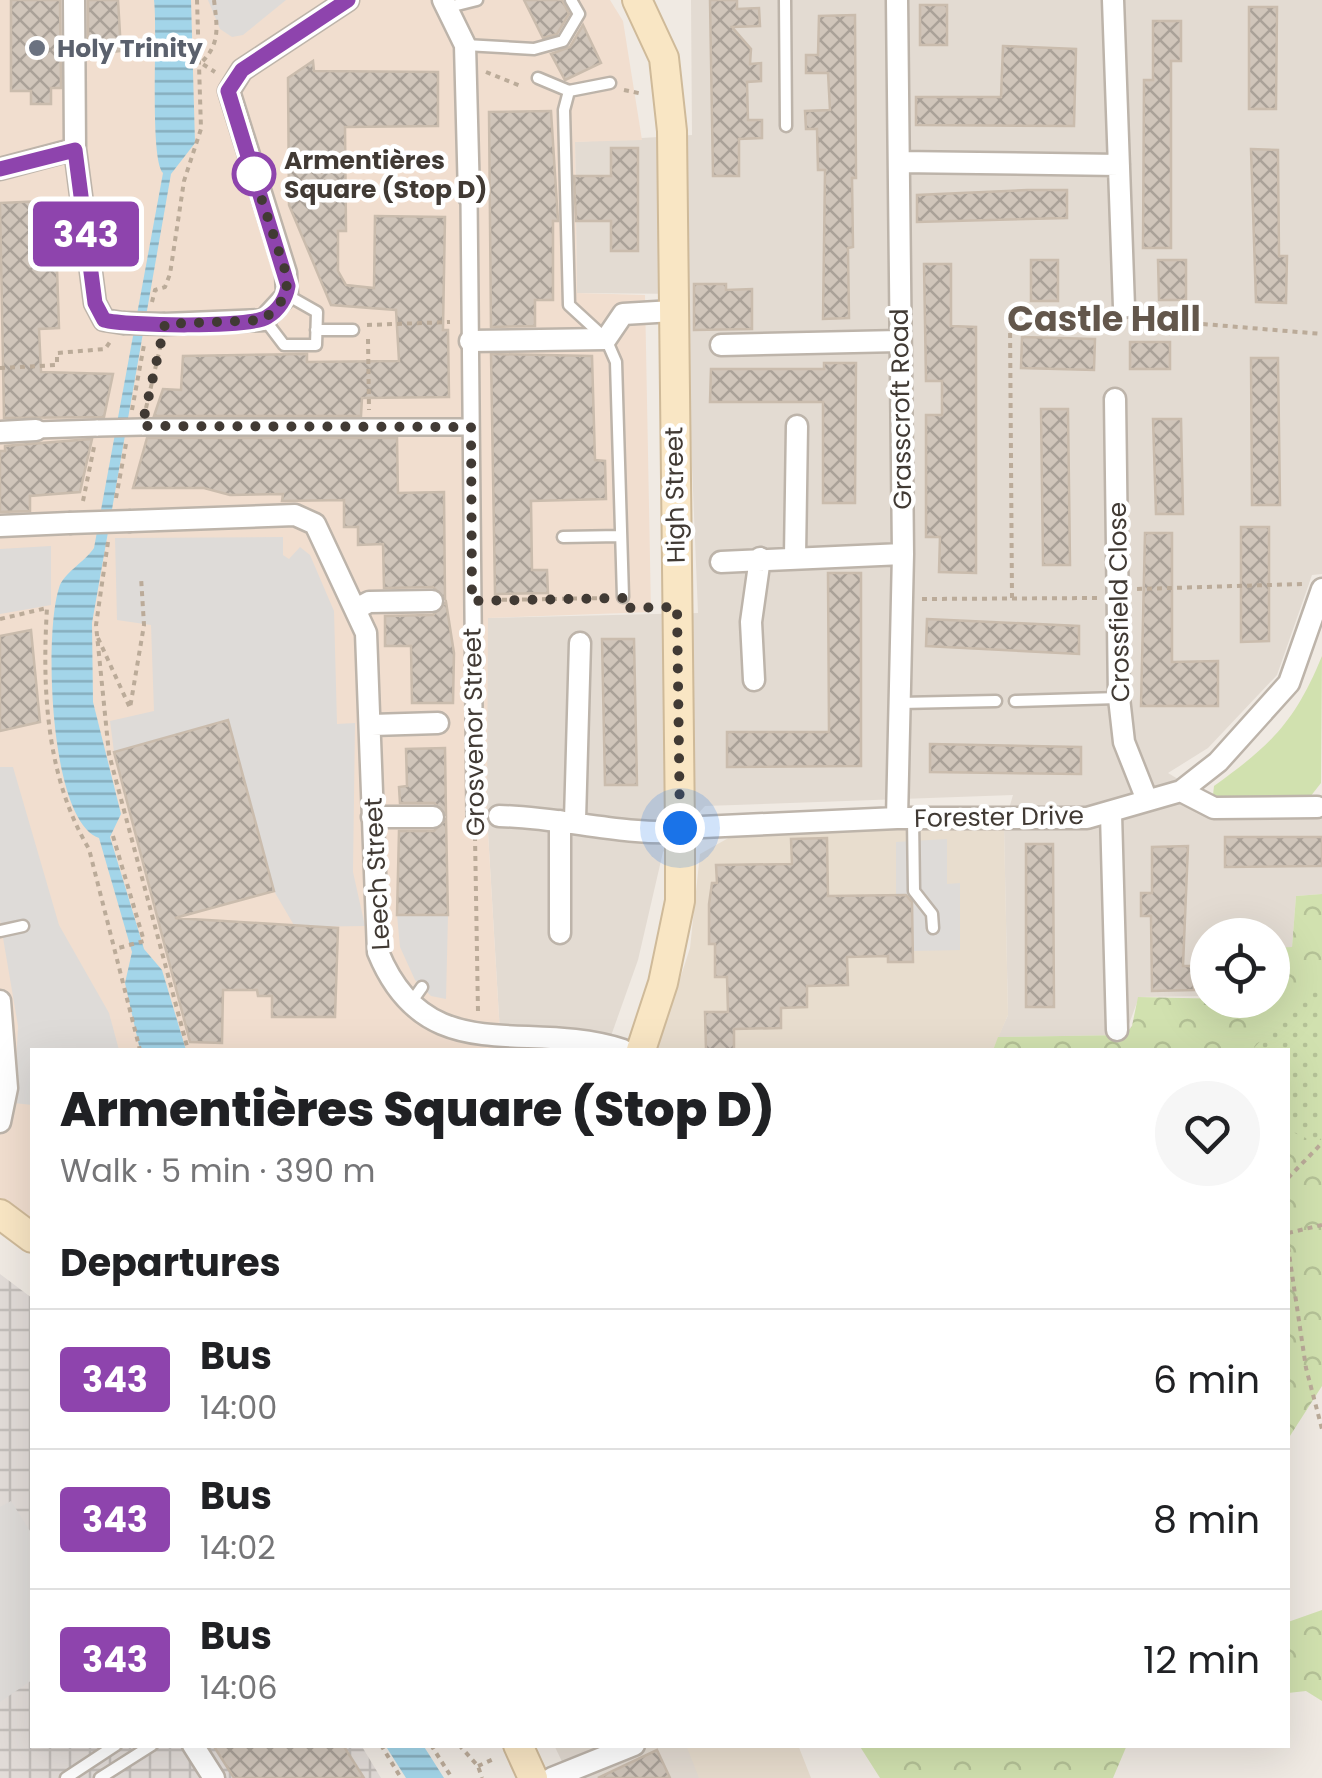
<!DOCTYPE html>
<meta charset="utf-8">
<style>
body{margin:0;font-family:Poppins,sans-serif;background:#f6f6f6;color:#202124;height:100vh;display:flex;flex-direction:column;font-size:38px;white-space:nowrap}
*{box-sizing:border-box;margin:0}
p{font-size:32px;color:#757577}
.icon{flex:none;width:55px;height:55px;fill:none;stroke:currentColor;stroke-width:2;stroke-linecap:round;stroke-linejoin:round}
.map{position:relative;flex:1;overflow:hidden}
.panel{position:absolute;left:30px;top:1048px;width:1260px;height:700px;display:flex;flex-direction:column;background:#fff;border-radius:0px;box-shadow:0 10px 40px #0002}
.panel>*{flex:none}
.badge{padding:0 20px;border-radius:8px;font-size:35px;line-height:65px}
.buttons{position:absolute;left:1190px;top:918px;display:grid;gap:20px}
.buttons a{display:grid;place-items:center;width:100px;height:100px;border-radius:50%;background:#fff;box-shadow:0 10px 40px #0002;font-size:50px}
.you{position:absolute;width:50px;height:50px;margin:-25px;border:8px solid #fff;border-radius:50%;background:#1a73e8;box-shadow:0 0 0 15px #1a73e833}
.map>.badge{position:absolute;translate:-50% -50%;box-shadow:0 0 0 5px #fff}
h2{padding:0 30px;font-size:38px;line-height:90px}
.round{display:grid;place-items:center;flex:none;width:105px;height:105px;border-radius:52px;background:#f6f6f6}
.head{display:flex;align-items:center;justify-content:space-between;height:170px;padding:0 30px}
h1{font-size:48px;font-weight:800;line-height:75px}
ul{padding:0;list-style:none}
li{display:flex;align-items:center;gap:30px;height:140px;padding:0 30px;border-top:2px solid #e0e0e0}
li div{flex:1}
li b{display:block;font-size:38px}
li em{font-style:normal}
li .badge{min-width:110px;font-weight:700;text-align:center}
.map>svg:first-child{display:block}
.residential{fill:#e3dbd2}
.commercial{fill:#f1decf}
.industrial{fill:url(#industrial-grid)}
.education{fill:#e8ddce}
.grass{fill:#d1e1af}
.forest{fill:url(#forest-crowns)}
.garden{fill:url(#garden-dots)}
.parking{fill:#dedbd8}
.water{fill:url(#water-rules)}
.building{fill:url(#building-cross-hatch);stroke:#cabcad;stroke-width:2.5}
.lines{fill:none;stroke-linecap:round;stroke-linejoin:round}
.service-casing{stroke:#bdb4aa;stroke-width:15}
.pedestrian-casing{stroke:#bdb4aa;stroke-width:20}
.minor-casing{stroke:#bdb4aa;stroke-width:25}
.secondary-casing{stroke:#cfba99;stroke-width:32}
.path{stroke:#bbab99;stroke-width:4;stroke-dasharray:5 5;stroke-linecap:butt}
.service{stroke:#fff;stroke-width:10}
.pedestrian{stroke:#fff;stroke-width:15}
.minor{stroke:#fff;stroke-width:20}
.secondary{stroke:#f9e6c4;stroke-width:28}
.pedestrian-bridge-casing{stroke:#bdb4aa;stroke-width:20;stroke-linecap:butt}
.minor-bridge-casing{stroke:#bdb4aa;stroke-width:25;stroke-linecap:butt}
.path-bridge{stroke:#bbab99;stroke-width:4;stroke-dasharray:5 5;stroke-linecap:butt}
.pedestrian-bridge{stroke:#fff;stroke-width:15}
.minor-bridge{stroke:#fff;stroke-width:20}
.line-casing{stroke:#fff;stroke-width:22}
.line{stroke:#8e44ad;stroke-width:15}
.walk{stroke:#413a34;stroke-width:10;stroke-dasharray:0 18}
.worship-dot{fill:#6b7280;stroke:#fff;stroke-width:4}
.stop-dot{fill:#fff;stroke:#8e44ad;stroke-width:5}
.labels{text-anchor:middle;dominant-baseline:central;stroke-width:9;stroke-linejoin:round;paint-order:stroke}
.worship-label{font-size:25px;font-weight:bold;fill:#5b616d;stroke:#fff;text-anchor:start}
.stop-label{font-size:25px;font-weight:bold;fill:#413a34;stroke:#fff;text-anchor:start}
.street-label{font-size:25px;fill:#413a34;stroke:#fff}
.district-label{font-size:35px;font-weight:bold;fill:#63574c;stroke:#fff}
</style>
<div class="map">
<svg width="1322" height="1778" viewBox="0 0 1322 1778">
<defs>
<pattern id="industrial-grid" width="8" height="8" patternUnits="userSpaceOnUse" patternTransform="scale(2.5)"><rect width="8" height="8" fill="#e2dcd8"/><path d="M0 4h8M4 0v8" fill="none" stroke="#c3beba"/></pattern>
<pattern id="forest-crowns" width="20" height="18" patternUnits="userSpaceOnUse" patternTransform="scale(2.5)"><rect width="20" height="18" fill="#d1e1af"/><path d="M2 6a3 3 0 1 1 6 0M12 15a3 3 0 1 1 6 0" fill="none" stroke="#b5c297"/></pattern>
<pattern id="garden-dots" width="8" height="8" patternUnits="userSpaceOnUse" patternTransform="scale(2.5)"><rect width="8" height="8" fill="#d1e1af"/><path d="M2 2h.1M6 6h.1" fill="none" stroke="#b5c297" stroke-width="1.8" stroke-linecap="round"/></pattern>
<pattern id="water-rules" width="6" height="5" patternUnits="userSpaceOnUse" patternTransform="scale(2.5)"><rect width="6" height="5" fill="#a3d5e9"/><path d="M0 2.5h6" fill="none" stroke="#86aebe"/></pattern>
<pattern id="building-cross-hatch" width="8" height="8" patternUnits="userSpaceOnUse" patternTransform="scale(2.5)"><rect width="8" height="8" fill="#d0c5ba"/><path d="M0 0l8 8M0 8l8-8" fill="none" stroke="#aaa198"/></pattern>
</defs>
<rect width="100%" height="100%" fill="#f0eae3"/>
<path class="residential" d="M691 0H1322V574L1312 575 1277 675 1208 748 1168 773 1239 816 1322 813V894L1296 896 1292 948H1273L1272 935H1208L1207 996 1139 997 1125 1035 998 1037 1008 1015 1004 826 1013 795 705 806 663 852 638 960 606 1050H501L487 816V618L698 613 685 294 577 293 575 142 692 135Z
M554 1745H786L804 1778H570Z"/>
<path class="commercial" d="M0 0H610L623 21 642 140 575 142 577 293 645 295 651 612 488 618 487 816 501 1050H32V1225L0 1201Z"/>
<path class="industrial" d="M0 1274 32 1298V1745H361L381 1778H0Z"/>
<path class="education" d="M1004 826 1008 1015 993 1050H657L690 948 700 854 732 836Z
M686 1745H798L811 1778H699Z"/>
<path class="grass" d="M1322 656 1321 783 1310 797 1221 801 1213 795 1214 786C1271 745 1295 722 1322 656Z"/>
<path class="forest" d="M1322 894V1386L1288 1439V1050H993L998 1037 1125 1035 1132 1026 1138 997 1272 1000 1273 948 1292 947 1296 896Z
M1322 1610V1701L1306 1691 1288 1693V1622Z
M859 1745H1127L1113 1778H880Z"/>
<path class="garden" d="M1322 975V1137L1317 1143 1288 1130V1050H1252Z"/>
<path class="parking" d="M208 0H286L243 35 232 37 220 29Z
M283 537V555L289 559 300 547 310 555 334 611 337 724 355 723 353 872 365 926 295 927 274 891 228 720 114 752 110 721 154 711 151 625 117 620 115 538Z
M51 546V605L0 614V549Z
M0 767H13L59 925 109 1013 119 1050H32V1105L14 1103 18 1026 0 920Z
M947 839V884L960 883V950L913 951 912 895H896V842Z
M397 915H448L446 999 431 996 415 980 400 947Z
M11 1501 32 1534V1680L0 1702V1507Z"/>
<path class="water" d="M154 0H191L195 143 171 174 92 623 93 702 121 814 110 837 144 949 162 970 186 1050H140L125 983 132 952 99 838C49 821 44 633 59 588 63 573 85 562 94 548L163 173C149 158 158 32 154 0Z
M385 1745H423L444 1778H406Z"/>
<path class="building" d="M11 0H60L61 88H51V104H31V91H11Z
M88 0H118L121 51 88 55Z
M524 0H562L569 14 557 34 543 38Z
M710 0H737V9L759 8 760 26 732 27 751 49 750 64 761 63V81L747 82 748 120H762V138L739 139V176H713Z
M920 5H947V45H920Z
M1249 7H1277L1276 109H1249Z
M855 15 856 178H852L853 247 848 248 849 318 823 319 825 170H818L817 129H806L805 111 830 110 828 73H806V55H818L819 16Z
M1153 21H1181V61H1171V248H1143L1144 80H1153Z
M583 25 601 63 565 80 551 54 570 47Z
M1003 46 1076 49 1074 126 916 125V97H1001Z
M313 61 314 71 438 72V126L345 127 346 231H338V271L346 285 374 288 375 216 445 217 443 330H448L449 397 362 398 361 416H154L163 389 181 390 183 356 307 354V362L399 361 396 310 331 305 289 205 288 78Z
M551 111 558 221H553V300H535V326L491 327 489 112Z
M611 148H638V251H611V221H576L574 176H611Z
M1251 149 1278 150 1279 256H1287L1286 303 1256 302Z
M1027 190H1067V218L917 222V195Z
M44 201 48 268H57L59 328 39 329 41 372 113 374 104 417 4 418 0 203Z
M1031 260H1058V301H1031Z
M1158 260H1186V300H1159Z
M924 264H951V326L976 327V573L939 572 940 537H926V415H942V381H926Z
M694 284H726V290L752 289V329L694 330Z
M1022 337 1095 339 1094 370 1021 368Z
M1130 342H1170V369H1130Z
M491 354 592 356 595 460 605 461 606 499 531 501 532 570H547L548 593 495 594Z
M1251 358H1278L1280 505H1252Z
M824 363H856L855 503H823V402H710L711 369H824Z
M1041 409H1068L1070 565H1043Z
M1153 419H1181L1183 514H1156Z
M147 438H397L398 493 444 492 445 599 433 587 384 588 383 544 358 545V527H344V500L282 501 283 494 230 495 204 488H133Z
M92 439 80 492 30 496V511L0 512V451H5V446Z
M1241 527H1269V641L1241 642Z
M1145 533H1172V662L1218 661V706H1141Z
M828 573H861V766L727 767V732H829Z
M446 602 454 653 453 703H412L411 646H385V616L433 615Z
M927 619 1079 626V654L926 646Z
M31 630 40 722 0 731V636Z
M602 639H634L637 785H605Z
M228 720 274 891 175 918 338 928 335 1017H272V996H258L257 990H223L222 1043 190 1042 114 752Z
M930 744 1081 747V774L930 772Z
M445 748 446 815 434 803H400L399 787 407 786 406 749Z
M446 819 448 915H397L399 831H434Z
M1225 837H1322V866L1225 867Z
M827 838 828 896 906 895 912 902 913 962H888V956L847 957 848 985 807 986V1007L781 1008V1028L734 1029V1050H706L705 1012H728L727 977H715V944H709V904L712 883H717L716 865 792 864 791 839Z
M1026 844H1053L1054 1007H1026Z
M1188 846 1183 966H1193L1194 990 1152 991 1151 916H1141V893H1152V847Z
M213 1745H343L364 1778H234Z
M657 1750 670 1778H598Z"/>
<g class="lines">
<defs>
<path id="service" d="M785 0 786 126
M449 7 477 0
M465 45 534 49 563 41 579 14 571 0
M538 78 569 91 610 83
M569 91 564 110 569 305 606 339 616 362 623 597
M265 320 284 345H316L317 312 287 295
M316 330H353
M563 537 620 536
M1015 701 1118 698
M900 703 996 701
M913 818 914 891 932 914 933 928
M0 931 23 926
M410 1004 422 987
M66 1778 116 1745
M100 1778 152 1745"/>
<path id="pedestrian" d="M469 197 475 817
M142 427H471
M36 430 98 428"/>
<path id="minor" d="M74 0 75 149 95 303 104 320 123 323
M443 0 465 45 469 197
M1113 0 1124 307
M899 162 1119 165
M0 169 75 149
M165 324 264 320 287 295 286 273 229 91 242 70 348 0
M470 341 606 339 623 314 673 311
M721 345 899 341
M1115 399 1119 698 1124 742 1147 800
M0 432 36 430
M131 521 295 515 315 524 366 633 378 952C427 1072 525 1018 623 1050
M0 526 69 523
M795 556 797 426
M721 562 903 554
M356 609 369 602 432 601
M754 680 751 622 760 558
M372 725 438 723
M1181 791 1214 808 1317 807
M1111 814 1117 1030
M499 816C560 817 619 835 680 832
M372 817H433
M897 818 903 554 897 0
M575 820 580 643
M560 821V933
M680 828 897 818H1087L1181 791 1218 762 1289 683 1322 589
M0 1001 7 1088 0 1122
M193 1745 214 1778
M552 1778 634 1745"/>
<path id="secondary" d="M637 0 664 58 672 131 680 828V901L663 983 641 1050
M0 1214 32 1238
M518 1745 533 1778"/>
</defs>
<use href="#service" class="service-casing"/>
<use href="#pedestrian" class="pedestrian-casing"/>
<use href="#minor" class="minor-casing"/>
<use href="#secondary" class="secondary-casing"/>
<path class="path" d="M214 0C217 27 221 43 201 63L215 72
M486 72 523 87
M624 90 643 94
M152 302 155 290 165 287 170 274 184 181 201 129 197 0
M1143 319 1322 334
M367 325 450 322
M368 339 369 410
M0 368 57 365V353L105 349 110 342
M146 408 161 344
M132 410 144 345
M116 498 126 444
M108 542 96 625 109 754 188 1050
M1137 589 1302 584
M1012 598 1010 321 1107 319
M922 599 1098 598
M492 600 608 598
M0 619 47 608C42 689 46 777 89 849L140 1050
M98 638 130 708 144 625 141 577
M113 836 144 941 115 949
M475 836 478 1012
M1288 1178 1322 1143
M1288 1233 1322 1225
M1288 1247 1306 1368 1322 1429
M381 1745 401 1778
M431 1745 452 1778
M459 1745 478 1766 482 1778
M478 1766 496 1758"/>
<use href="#service" class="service"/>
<use href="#pedestrian" class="pedestrian"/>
<use href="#minor" class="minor"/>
<use href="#secondary" class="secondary"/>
<defs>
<path id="pedestrian-bridge" d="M98 428 142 427"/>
<path id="minor-bridge" d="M123 323 165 324
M69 523 131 521"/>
</defs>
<use href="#pedestrian-bridge" class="pedestrian-bridge-casing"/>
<use href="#minor-bridge" class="minor-bridge-casing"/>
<path class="path-bridge" d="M83 501 94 447"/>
<use href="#pedestrian-bridge" class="pedestrian-bridge"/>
<use href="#minor-bridge" class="minor-bridge"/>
</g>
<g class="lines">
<defs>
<path id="line" d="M0 169 75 150 95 303 104 320C126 326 251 328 267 317 279 310 286 298 288 286L228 91 242 70 348 0"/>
</defs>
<use href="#line" class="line-casing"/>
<use href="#line" class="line"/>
<path class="walk" d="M254 174 252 170 286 273 287 295 264 320 165 324 142 426 471 427 472 601 623 598V608L677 607 680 828"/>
</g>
<circle class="worship-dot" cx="37" cy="48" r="10"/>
<circle class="stop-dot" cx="254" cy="174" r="20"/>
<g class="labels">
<g class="worship-label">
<text x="57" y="48">Holy Trinity</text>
</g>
<g class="stop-label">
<text x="284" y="160">Armentières<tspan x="284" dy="29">Square (Stop D)</tspan></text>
</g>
<g class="street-label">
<text transform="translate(901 409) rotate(-91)">Grasscroft Road</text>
<text transform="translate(675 495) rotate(-91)">High Street</text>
<text transform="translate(1119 602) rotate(-91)">Crossfield Close</text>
<text transform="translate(474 732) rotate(-91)">Grosvenor Street</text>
<text transform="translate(999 817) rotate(-1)">Forester Drive</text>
<text transform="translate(377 874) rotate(-93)">Leech Street</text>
</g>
<g class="district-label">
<text x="1104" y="318">Castle Hall</text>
</g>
</g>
</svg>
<div class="buttons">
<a><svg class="icon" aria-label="locate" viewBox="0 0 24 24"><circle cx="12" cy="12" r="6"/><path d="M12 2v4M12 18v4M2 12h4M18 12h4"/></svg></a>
</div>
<div class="you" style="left:680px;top:828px"></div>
<b class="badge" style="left:86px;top:234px;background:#8e44ad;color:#fff">343</b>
<section class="panel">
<div class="head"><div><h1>Armentières Square (Stop D)</h1><p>Walk · 5 min · 390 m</p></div><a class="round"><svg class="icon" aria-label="heart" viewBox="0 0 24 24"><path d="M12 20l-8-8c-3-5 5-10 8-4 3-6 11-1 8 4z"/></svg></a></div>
<h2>Departures</h2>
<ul>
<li><span class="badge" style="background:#8e44ad;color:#fff">343</span><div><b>Bus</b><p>14:00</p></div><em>6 min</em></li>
<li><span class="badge" style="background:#8e44ad;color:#fff">343</span><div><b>Bus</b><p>14:02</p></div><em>8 min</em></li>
<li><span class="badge" style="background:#8e44ad;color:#fff">343</span><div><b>Bus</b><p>14:06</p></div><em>12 min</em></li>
</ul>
</section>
</div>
